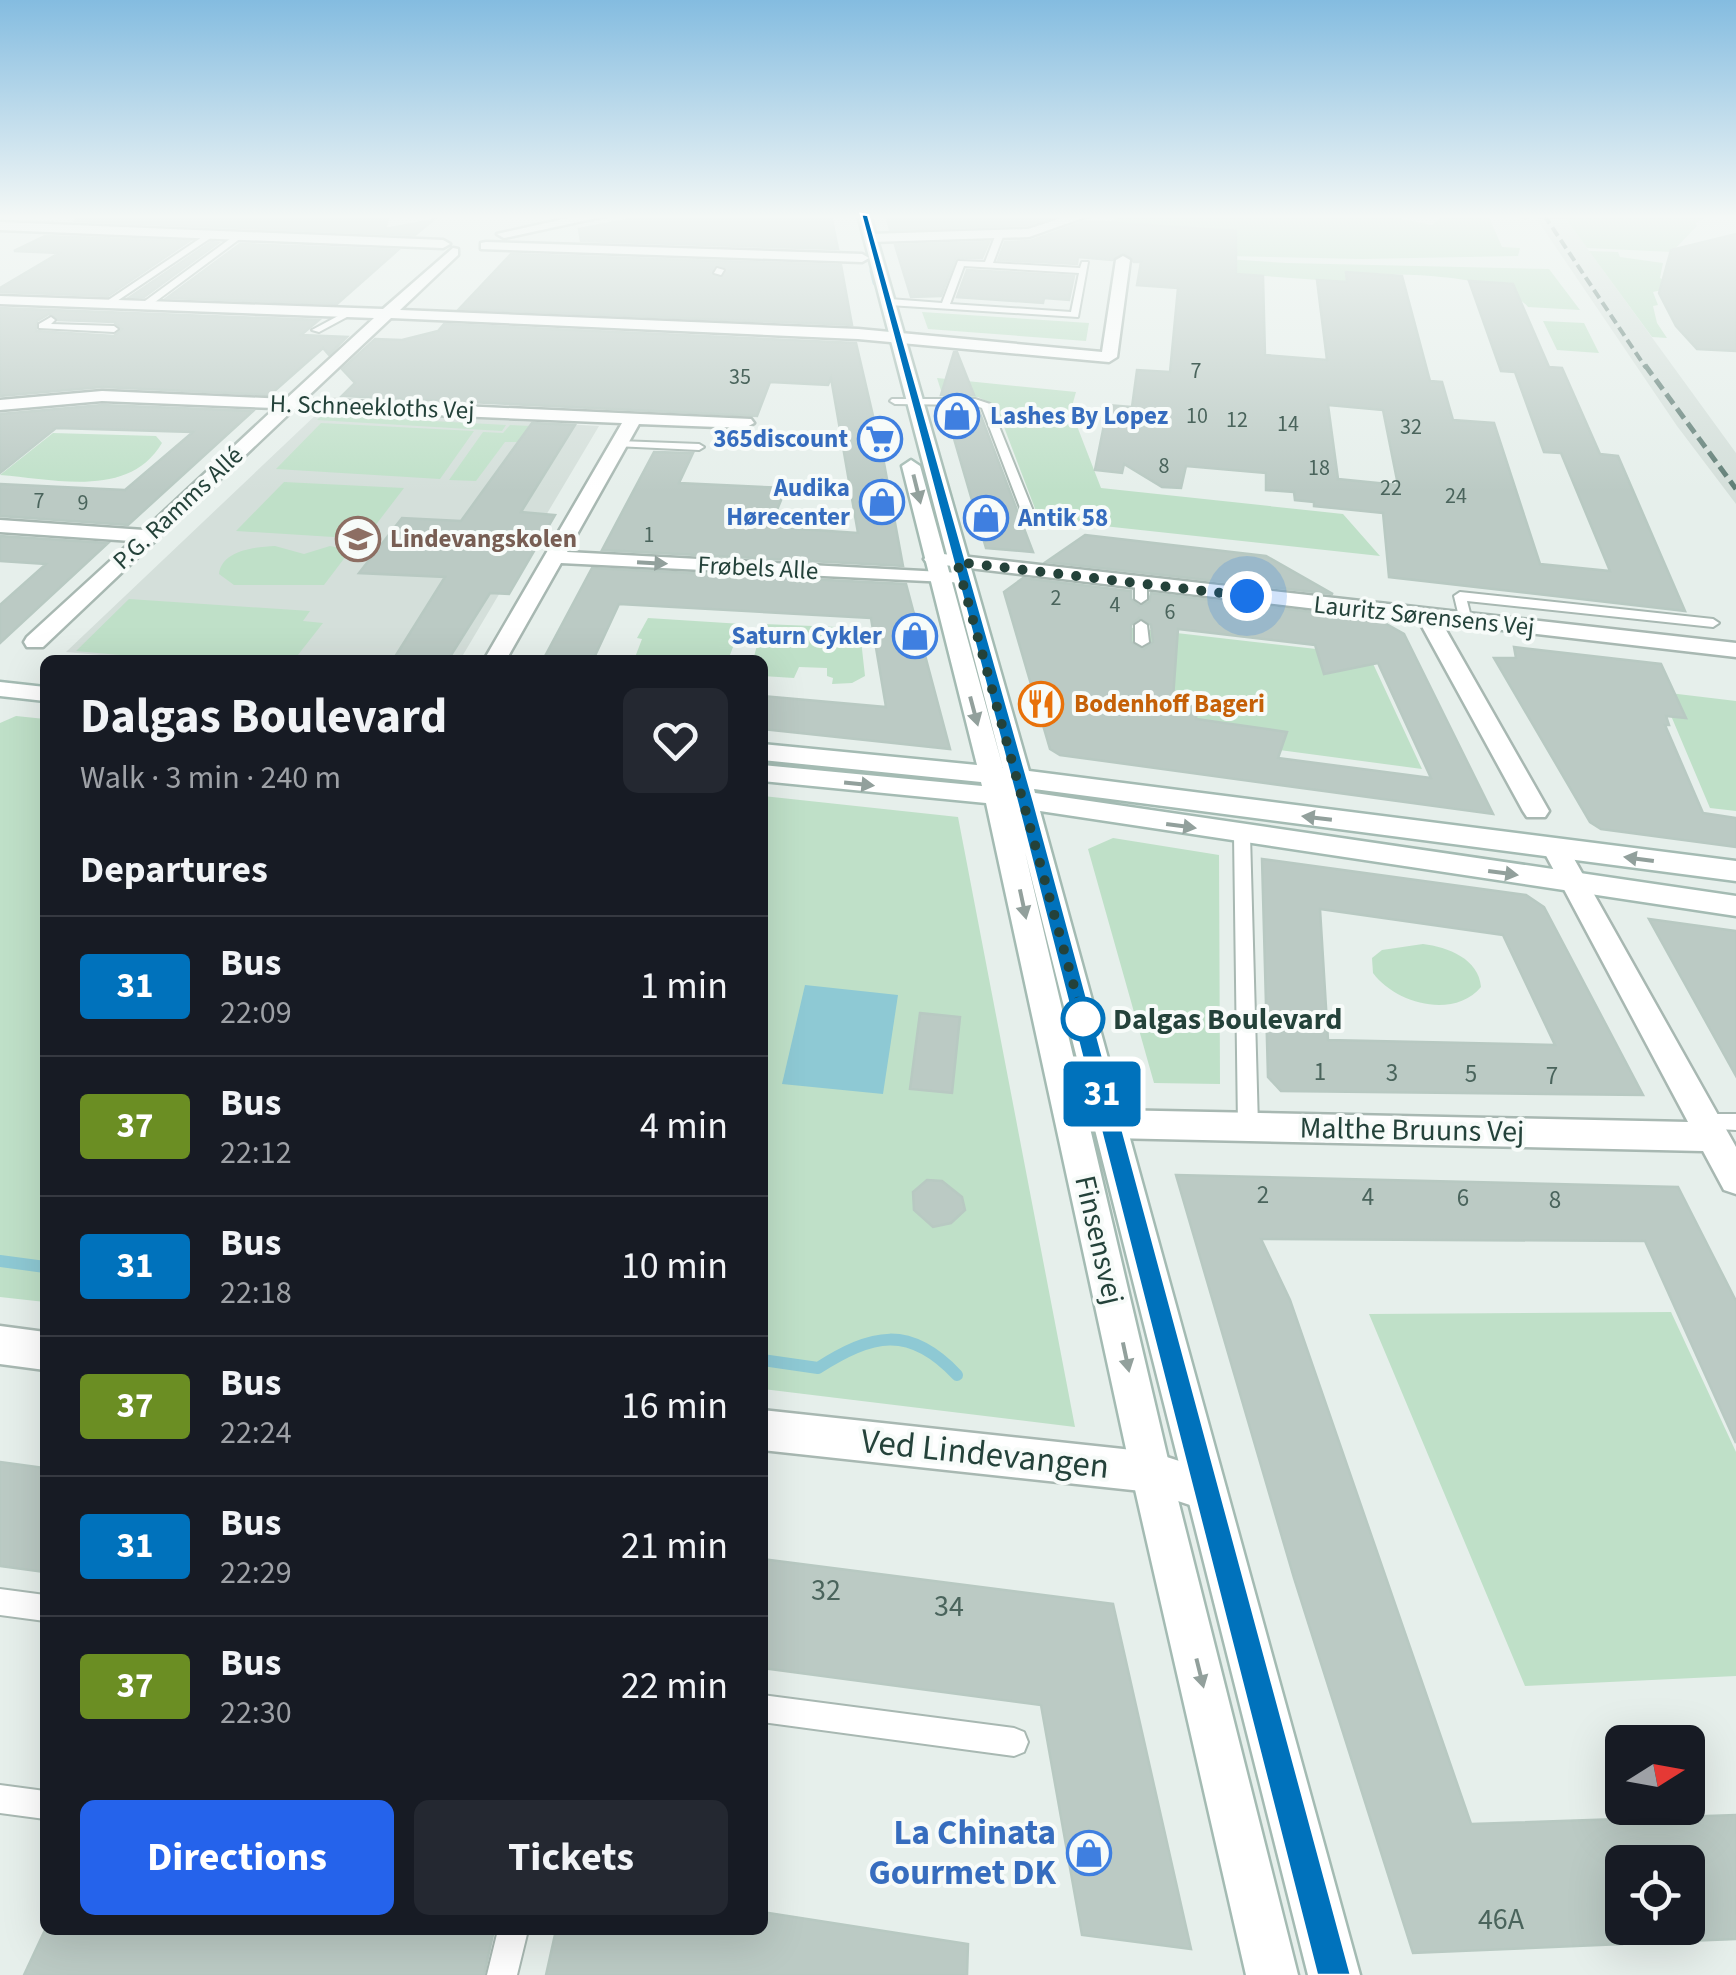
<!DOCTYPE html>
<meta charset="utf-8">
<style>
body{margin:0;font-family:"Source Sans 3",sans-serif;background:#242831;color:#f1f3f6;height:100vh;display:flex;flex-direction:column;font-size:38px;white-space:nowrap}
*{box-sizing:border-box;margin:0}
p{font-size:32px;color:#9ea1a6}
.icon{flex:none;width:55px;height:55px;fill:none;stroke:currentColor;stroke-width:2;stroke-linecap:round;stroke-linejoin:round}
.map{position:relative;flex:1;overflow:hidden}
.drawer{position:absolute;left:40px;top:655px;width:728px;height:1280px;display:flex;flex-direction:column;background:#171b24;border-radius:15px;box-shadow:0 10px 40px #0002}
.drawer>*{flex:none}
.badge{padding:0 20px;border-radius:8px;font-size:35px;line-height:65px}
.needle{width:65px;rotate:79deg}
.buttons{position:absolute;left:1605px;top:1725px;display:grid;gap:20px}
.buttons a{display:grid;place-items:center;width:100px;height:100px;border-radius:15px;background:#171b24;box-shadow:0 10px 40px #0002;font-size:50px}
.you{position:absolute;width:50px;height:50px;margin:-25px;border:8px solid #fff;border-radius:50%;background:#1a73e8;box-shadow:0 0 0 15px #1a73e833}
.map>.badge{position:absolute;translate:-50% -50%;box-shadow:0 0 0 5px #fff}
h2{padding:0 40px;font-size:38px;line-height:90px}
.round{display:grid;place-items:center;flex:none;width:105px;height:105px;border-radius:15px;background:#242831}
.overview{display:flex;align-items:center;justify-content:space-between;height:170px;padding:0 40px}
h1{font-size:48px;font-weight:700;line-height:75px}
.action{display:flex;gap:20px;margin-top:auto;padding:20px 40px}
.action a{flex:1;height:115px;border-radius:15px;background:#2563eb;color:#fff;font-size:40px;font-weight:700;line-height:115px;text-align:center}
.action a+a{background:#242831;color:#f1f3f6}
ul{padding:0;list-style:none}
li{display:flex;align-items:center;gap:30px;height:140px;padding:0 40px;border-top:2px solid #363941}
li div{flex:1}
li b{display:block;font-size:38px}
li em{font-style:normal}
li .badge{min-width:110px;font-weight:700;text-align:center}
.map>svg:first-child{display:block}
.built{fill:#d4dfda}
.green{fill:#bfe0c8}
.water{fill:#8ec9d4}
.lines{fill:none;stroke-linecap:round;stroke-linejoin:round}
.stream-far1{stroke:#8ec9d4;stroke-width:5}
.stream{stroke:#8ec9d4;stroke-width:12}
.building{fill:#bbcac4;stroke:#b8c9c2;stroke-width:2.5;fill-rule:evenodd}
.lane-casing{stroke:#a8b8b2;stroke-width:4}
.street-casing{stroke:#a8b8b2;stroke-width:5}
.secondary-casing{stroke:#a4bbb3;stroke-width:5}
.lane{fill:#fff;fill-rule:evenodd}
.street{fill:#fff;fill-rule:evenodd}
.secondary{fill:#fff;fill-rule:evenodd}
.rail-far1{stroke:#5f7d75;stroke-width:4;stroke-dasharray:10 5;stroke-linecap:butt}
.rail{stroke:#5f7d75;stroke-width:5;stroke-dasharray:12 6;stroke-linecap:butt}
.oneway{fill:#92a09c}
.line{fill:#0072bc;stroke:#fff;stroke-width:2.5}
.walk{stroke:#24423a;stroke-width:10;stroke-dasharray:0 18}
.stop-dot{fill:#fff;stroke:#0072bc;stroke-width:5}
.labels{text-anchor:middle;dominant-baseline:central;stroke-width:8;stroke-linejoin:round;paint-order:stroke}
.far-number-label{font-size:22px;fill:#4a645c}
.far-street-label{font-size:25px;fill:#24423a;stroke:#f7fbf9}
.far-shop-label{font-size:25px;font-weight:bold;fill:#366cbe;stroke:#f7fbf9;text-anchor:end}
.far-education-label{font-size:25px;font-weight:bold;fill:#785e54;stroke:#f7fbf9;text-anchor:start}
.far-food-label{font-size:25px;font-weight:bold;fill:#c56008;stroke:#f7fbf9;text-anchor:start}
.number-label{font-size:25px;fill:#4a645c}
.stop-label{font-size:30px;font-weight:bold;fill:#24423a;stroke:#f7fbf9;text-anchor:start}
.street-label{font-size:30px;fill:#24423a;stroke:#f7fbf9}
.near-number-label{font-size:30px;fill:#4a645c}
.near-street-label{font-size:35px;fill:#24423a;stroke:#f7fbf9}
.near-shop-label{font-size:35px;font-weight:bold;fill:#366cbe;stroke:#f7fbf9;text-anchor:end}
</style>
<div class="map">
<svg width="1736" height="1975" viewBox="0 0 1736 1975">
<rect width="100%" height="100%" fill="#e6efeb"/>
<path class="built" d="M1534 215H1563L1736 453V504L1677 426Z
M321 410 599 426 460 660H155L66 652Z"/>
<path class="green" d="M1124 215H1381L1432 225 1444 215H1488L1502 247 1520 248 1518 256 1362 259 1228 256 1236 249V231L1109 222Z
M1563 215H1711L1695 223 1697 226 1672 252 1587 248Z
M1589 251 1618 252 1620 257 1663 263 1660 278 1675 287 1653 292 1658 305 1653 306 1657 323 1667 338 1652 337Z
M1149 254 1287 263 1549 269 1580 310 1528 307C1497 270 1393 276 1346 272L1347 282 1140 267Z
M922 312 1089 323 1086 341 928 329Z
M1543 321 1584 323 1599 353 1557 350Z
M937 378 1076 392 1067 424 1077 426 1101 488 1343 514 1380 556 1039 519 996 406 978 397H943Z
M322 415 506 425 502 431 317 420Z
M321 423 474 431 440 479 276 469Z
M510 425 552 427 543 442H505L476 481 449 480 483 432 503 433Z
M53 433 156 436 162 443C129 499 54 479 0 475Z
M284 482 404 488 365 539 236 531Z
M275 546 304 554 330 546 345 549 346 556 324 585H234L219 574C222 550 255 547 275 546Z
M129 599 310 611 303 621 323 623 294 660H174L76 651Z
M648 618 742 624 728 660H634L642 639 637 638Z
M1055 619 1369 655 1422 769 1144 732 1174 707V679Z
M763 624 837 627 839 641 861 640 865 676 852 683 832 684 833 678 827 676V668L799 667 794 678 763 676 762 660H753Z
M1661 692 1736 701V811L1710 808Z
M16 716 45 719V1302L0 1297V723Z
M763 796 958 817 1075 1427 763 1389Z
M1113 838 1219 855 1220 1084 1154 1083 1088 849Z
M1423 944C1448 947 1479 959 1481 987 1453 1020 1395 1003 1373 973L1372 958 1382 950Z
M1671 1312 1736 1452V1676L1525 1686 1369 1314Z"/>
<path class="water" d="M805 985 898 995 883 1094 782 1084Z"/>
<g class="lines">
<path class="stream-far1" d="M872 271 875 283"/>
<path class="stream" d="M0 1261 45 1267
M762 1360 818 1368C872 1334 909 1324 957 1375"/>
</g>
<path class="building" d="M86 215H389L385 229 433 220 415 235 74 221Z
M652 215H831L838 249 581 241 579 229Z
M886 215H1009L1049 218 1027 225 890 230Z
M1086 221 1236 231V274L1263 276 1265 355 1327 360 1317 280 1347 282 1346 272 1402 276 1430 381 1442 382 1453 420 1494 423 1540 564 1610 571 1561 453 1544 452 1515 372 1501 371 1469 281 1513 284 1549 367 1562 368 1600 454 1618 456 1685 611 1389 577 1383 513 1314 506V502L1295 500 1294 492 1266 490V473L1186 466 1181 488 1162 487 1124 464 1122 473 1095 470 1108 405 1132 407 1137 370 1170 372 1178 288 1137 285 1141 262H1134L1125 253 1112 260 1078 257 1077 264 998 260 1005 242 1030 241ZM1328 405 1383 410 1398 485 1338 479Z
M1736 234V351L1697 349 1676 326 1659 293 1671 250Z
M45 236 189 241 108 296 0 292V288L59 253 14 251Z
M211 242 218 243 144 297H130Z
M989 242 982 258H956L941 296 911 297 895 245Z
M240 244 398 250 337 304 167 298Z
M511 254 841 265 852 325 459 309Z
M967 270 1074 276 1069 300 1044 298 1043 303 957 297Z
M0 308 319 320 301 335 347 337 329 355 323 348 270 395 102 387 0 396ZM49 314 58 320 114 322 122 329 114 336 36 331 37 321Z
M444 324 856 343 884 463 903 566 602 550 654 452 693 453 679 483 786 488 770 527 858 533 831 378 828 385 770 382 757 416 342 396 355 383 342 369 375 339 402 340 438 331Z
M954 352H957L974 395H941Z
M102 405 253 411 128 525 0 516V484L125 490 193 432 56 428 0 473V414Z
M945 408 979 411 1033 552 986 548Z
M532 423 575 425 521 512 555 515 509 594 490 593 448 660H393L445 577 359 573 402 518 461 521Z
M1085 535 1266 556 1333 594 1046 562Z
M0 536 108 543 0 643V605L46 564 0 561Z
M592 568 906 584 950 749 762 729V696L886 707 871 618 619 604 593 660H543Z
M1023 578 1131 591V599L1139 606 1149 602 1151 593 1379 620 1404 634 1493 814 1060 755 1050 749 1004 592ZM1139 618 1151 625 1153 642 1144 649 1131 642V625ZM1178 629 1315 645 1324 674 1378 663 1431 778 1278 758 1287 732 1196 719 1198 701 1173 698Z
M1514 647 1661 664 1686 718 1666 716 1669 725H1665L1703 813 1736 818V847L1601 829 1590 822 1494 658H1516Z
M1262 859 1526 895 1544 907 1643 1095 1281 1091 1268 1077ZM1320 909 1503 935 1555 1045 1328 1040Z
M1649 919 1736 931V1076Z
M920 1013 960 1017 952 1093 910 1089Z
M1176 1175 1678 1187 1736 1301V1443L1645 1241 1261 1239 1290 1300 1471 1824 1736 1815V1939L1688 1941V1862H1622V1944L1413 1953 1294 1578Z
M927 1180 942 1181 962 1197 965 1210 951 1223 933 1227 914 1210 913 1192Z
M0 1462 45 1468V1572L0 1566Z
M762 1559 1113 1604 1191 1949 1082 1935 1041 1705 762 1668Z
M762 1912 968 1944 967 1975H546L556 1930H762Z
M45 1930H494L484 1975H24Z"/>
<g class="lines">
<defs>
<path id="lane" d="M1521 215H1529V216L1525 218Z
M211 231 218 233 114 303 107 301Z
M1000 232 1004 234 993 263 1080 268 1082 262H1088L1078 317 889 305 885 302 889 299 942 303 958 261 985 262 996 234ZM964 266 1079 273 1071 312 950 304Z
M238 233 245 235 151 305H145V301Z
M717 268 724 270 721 275 714 273Z
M351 309 358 311 319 332 312 330Z
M51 317 55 320 51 324 114 326 118 329 114 332 39 328V324Z
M892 399H975L990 404 1035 516 1042 520V524H1034L1024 518 982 408 974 405 895 404 890 401Z
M619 441 699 444 704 447 699 450 615 446 614 444Z
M1141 579 1147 583V599L1141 603 1135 599V583Z
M1460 592 1713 619 1719 623 1713 627 1467 601 1472 621 1466 625 1460 621 1454 596Z
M1141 621 1147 625 1149 642 1142 646 1135 642V625Z
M1242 830 1250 835 1258 1126 1255 1132 1248 1134 1241 1132 1238 1126 1234 835Z
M1705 1114H1736V1130L1698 1128 1695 1122 1698 1116Z
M0 1589 45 1595V1621L0 1615Z
M762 1695 1014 1728 1024 1732 1028 1742 1024 1752 1014 1756 762 1722Z
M0 1785 45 1791V1819L0 1813Z
M498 1930H528L517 1975H487Z"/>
<path id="street" d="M582 215H610L504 238 497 234Z
M1071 215H1091L1029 237 871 242 864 238 871 234 1028 229Z
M0 222 443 240 450 244 443 248 0 230Z
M486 242 862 254 869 258 862 262 481 249V243Z
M453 248 458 249V255L400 310 858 329 1102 352 1116 260 1123 256 1130 260 1117 357 1109 362 858 339 391 318 305 399 751 419 754 423 745 428 639 424 567 552 961 573 971 579 968 583 561 563 506 660H484L622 423 294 409 43 647H27L24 642 27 637 132 541 0 532V520L144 530 275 408 102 401 0 410V400L102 391 286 399 374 318 0 304V296L383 309Z
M934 553 1736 643V657L1442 623 1549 811 1545 817H1527L1523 811 1419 621 927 563 924 559Z
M1555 839 1565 841 1568 848 1736 1147V1194L1724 1190 1703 1151 1110 1138 1098 1134 1093 1124 1098 1114 1110 1110 1688 1122 1542 848 1545 841Z
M0 1326 45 1332V1370L0 1364Z
M762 1410 1151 1452 1220 1474 1226 1489 1220 1504 1205 1510 1151 1492 762 1450Z"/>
<path id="secondary" d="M858 215H870L1029 771 1736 861V881L1034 789 1035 793 1736 896V916L1040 811 1360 1975H1308L1025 852 1171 1472 1298 1975H1246L1131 1472 986 803 762 781V765L982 786 981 782 762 760V744L977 765 902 466 911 460 920 466 1003 768Z
M0 682 45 687V701L0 696Z"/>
</defs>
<use href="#lane" class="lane-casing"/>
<use href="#street" class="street-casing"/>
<use href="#secondary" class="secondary-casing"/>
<use href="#lane" class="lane"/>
<use href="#street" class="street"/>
<use href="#secondary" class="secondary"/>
<path class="rail-far1" d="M1544 215 1646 368"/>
<path class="rail" d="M1645 365 1736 489"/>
</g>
<defs><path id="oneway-solid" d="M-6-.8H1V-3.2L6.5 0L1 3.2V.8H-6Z" transform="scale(2.5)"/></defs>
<g class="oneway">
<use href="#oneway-solid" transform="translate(917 489) rotate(76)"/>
<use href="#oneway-solid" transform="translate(652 563) rotate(3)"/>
<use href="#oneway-solid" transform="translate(974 711) rotate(75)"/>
<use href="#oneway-solid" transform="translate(859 784) rotate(6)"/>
<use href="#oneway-solid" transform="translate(1317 818) rotate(-173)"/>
<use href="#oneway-solid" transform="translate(1181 826) rotate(8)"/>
<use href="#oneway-solid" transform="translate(1639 859) rotate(-172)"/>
<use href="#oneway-solid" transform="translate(1503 873) rotate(8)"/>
<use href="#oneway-solid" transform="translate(1023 904) rotate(78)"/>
<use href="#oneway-solid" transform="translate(1126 1357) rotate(78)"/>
<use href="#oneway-solid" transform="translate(1200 1673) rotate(76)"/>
</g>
<linearGradient id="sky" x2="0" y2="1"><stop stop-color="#84bce0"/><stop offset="0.44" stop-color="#f4f8f6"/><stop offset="1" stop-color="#f4f8f6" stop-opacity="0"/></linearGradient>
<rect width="1736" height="492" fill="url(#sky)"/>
<path class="line" d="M861 214 868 215 1034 802 1351 1975H1317L1017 802Z"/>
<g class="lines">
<path class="walk" d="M1083 1019 957 562 1247 596"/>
</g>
<defs>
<symbol id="shop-ring" viewBox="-11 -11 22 22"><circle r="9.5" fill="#f7fbf9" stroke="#3f7fe0" stroke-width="1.5"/><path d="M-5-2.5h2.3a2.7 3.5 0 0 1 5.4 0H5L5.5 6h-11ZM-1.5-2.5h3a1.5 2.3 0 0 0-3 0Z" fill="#3f7fe0"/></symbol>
<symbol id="supermarket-ring" viewBox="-11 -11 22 22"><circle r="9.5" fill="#f7fbf9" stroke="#3f7fe0" stroke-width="1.5"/><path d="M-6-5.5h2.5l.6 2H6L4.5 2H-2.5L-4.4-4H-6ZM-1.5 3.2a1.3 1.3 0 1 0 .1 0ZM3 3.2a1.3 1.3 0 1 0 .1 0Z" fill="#3f7fe0"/></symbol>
<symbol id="school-ring" viewBox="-11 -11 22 22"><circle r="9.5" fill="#f7fbf9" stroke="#8d6e63" stroke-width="1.5"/><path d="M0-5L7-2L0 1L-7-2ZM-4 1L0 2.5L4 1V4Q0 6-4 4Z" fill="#8d6e63"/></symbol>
<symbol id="restaurant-ring" viewBox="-11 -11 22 22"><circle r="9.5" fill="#f7fbf9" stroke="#e8710a" stroke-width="1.5"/><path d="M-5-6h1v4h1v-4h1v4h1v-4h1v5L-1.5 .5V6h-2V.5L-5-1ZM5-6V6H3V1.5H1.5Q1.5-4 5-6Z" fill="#e8710a"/></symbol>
</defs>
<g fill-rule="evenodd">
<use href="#shop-ring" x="932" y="391" width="50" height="50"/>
<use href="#supermarket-ring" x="855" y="414" width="50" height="50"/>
<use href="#shop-ring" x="857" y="477" width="50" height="50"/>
<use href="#shop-ring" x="961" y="493" width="50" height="50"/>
<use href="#school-ring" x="333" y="514" width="50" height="50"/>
<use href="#shop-ring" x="890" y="611" width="50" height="50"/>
<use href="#restaurant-ring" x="1016" y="679" width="50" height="50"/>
<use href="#shop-ring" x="1064" y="1828" width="50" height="50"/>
</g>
<circle class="stop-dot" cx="1083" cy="1019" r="20"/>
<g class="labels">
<g class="far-number-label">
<text x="1196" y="371">7</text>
<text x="740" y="377">35</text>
<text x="1197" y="416">10</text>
<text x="1237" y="420">12</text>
<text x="1288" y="424">14</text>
<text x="1411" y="427">32</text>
<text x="1164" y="466">8</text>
<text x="1319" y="468">18</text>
<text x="1391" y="488">22</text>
<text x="1456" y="496">24</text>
<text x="39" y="501">7</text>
<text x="83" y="503">9</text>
<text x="649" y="535">1</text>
<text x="1056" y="598">2</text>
<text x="1115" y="605">4</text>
<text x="1170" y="612">6</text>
</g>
<g class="far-street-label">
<text transform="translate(372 407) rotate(2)">H. Schneekloths Vej</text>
<text transform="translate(178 508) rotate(-43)">P.G. Ramms Allé</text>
<text transform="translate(758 568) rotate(3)">Frøbels Alle</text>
<text transform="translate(1424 616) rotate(6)">Lauritz Sørensens Vej</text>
</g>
<g class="far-shop-label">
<text x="990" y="416" text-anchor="start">Lashes By Lopez</text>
<text x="848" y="439">365discount</text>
<text x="850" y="488">Audika<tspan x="850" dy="29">Hørecenter</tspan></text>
<text x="1018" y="518" text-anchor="start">Antik 58</text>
<text x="882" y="636">Saturn Cykler</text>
</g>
<g class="far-education-label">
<text x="390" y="539">Lindevangskolen</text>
</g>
<g class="far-food-label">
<text x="1074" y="704">Bodenhoff Bageri</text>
</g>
<g class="number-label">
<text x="1320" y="1072">1</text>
<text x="1392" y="1073">3</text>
<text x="1471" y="1074">5</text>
<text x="1552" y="1076">7</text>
<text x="1263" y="1195">2</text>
<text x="1368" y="1197">4</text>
<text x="1463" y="1198">6</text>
<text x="1555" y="1200">8</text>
</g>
<g class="stop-label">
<text x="1113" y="1019">Dalgas Boulevard</text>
</g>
<g class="street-label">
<text transform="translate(1412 1130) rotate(1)">Malthe Bruuns Vej</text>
<text transform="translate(1099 1240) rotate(77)">Finsensvej</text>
</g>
<g class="near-number-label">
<text x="826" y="1590">32</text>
<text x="949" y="1606">34</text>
<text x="1501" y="1919">46A</text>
</g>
<g class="near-street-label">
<text transform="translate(985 1454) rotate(6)">Ved Lindevangen</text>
</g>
<g class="near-shop-label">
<text x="1056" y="1833">La Chinata<tspan x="1056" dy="40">Gourmet DK</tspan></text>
</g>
</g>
</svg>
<div class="buttons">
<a><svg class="needle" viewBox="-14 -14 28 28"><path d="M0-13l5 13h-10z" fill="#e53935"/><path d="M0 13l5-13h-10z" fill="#9ea1a6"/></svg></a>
<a><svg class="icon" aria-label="locate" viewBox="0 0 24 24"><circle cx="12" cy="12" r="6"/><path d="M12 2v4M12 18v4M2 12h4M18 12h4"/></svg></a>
</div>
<div class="you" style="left:1247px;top:596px"></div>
<b class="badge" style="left:1102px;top:1094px;background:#0072bc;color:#fff">31</b>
<section class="drawer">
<div class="overview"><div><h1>Dalgas Boulevard</h1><p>Walk · 3 min · 240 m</p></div><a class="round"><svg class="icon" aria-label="heart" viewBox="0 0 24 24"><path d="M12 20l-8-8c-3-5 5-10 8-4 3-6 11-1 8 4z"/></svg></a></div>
<h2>Departures</h2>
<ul>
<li><span class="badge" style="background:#0072bc;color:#fff">31</span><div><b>Bus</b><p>22:09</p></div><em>1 min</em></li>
<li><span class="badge" style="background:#6b8e23;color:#fff">37</span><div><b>Bus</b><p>22:12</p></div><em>4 min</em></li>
<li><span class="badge" style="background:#0072bc;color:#fff">31</span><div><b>Bus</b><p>22:18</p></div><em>10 min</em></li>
<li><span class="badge" style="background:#6b8e23;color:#fff">37</span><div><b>Bus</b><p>22:24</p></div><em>16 min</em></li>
<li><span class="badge" style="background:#0072bc;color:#fff">31</span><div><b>Bus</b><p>22:29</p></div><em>21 min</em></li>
<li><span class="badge" style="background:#6b8e23;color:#fff">37</span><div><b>Bus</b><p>22:30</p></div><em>22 min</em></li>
</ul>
<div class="action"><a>Directions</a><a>Tickets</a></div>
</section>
</div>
